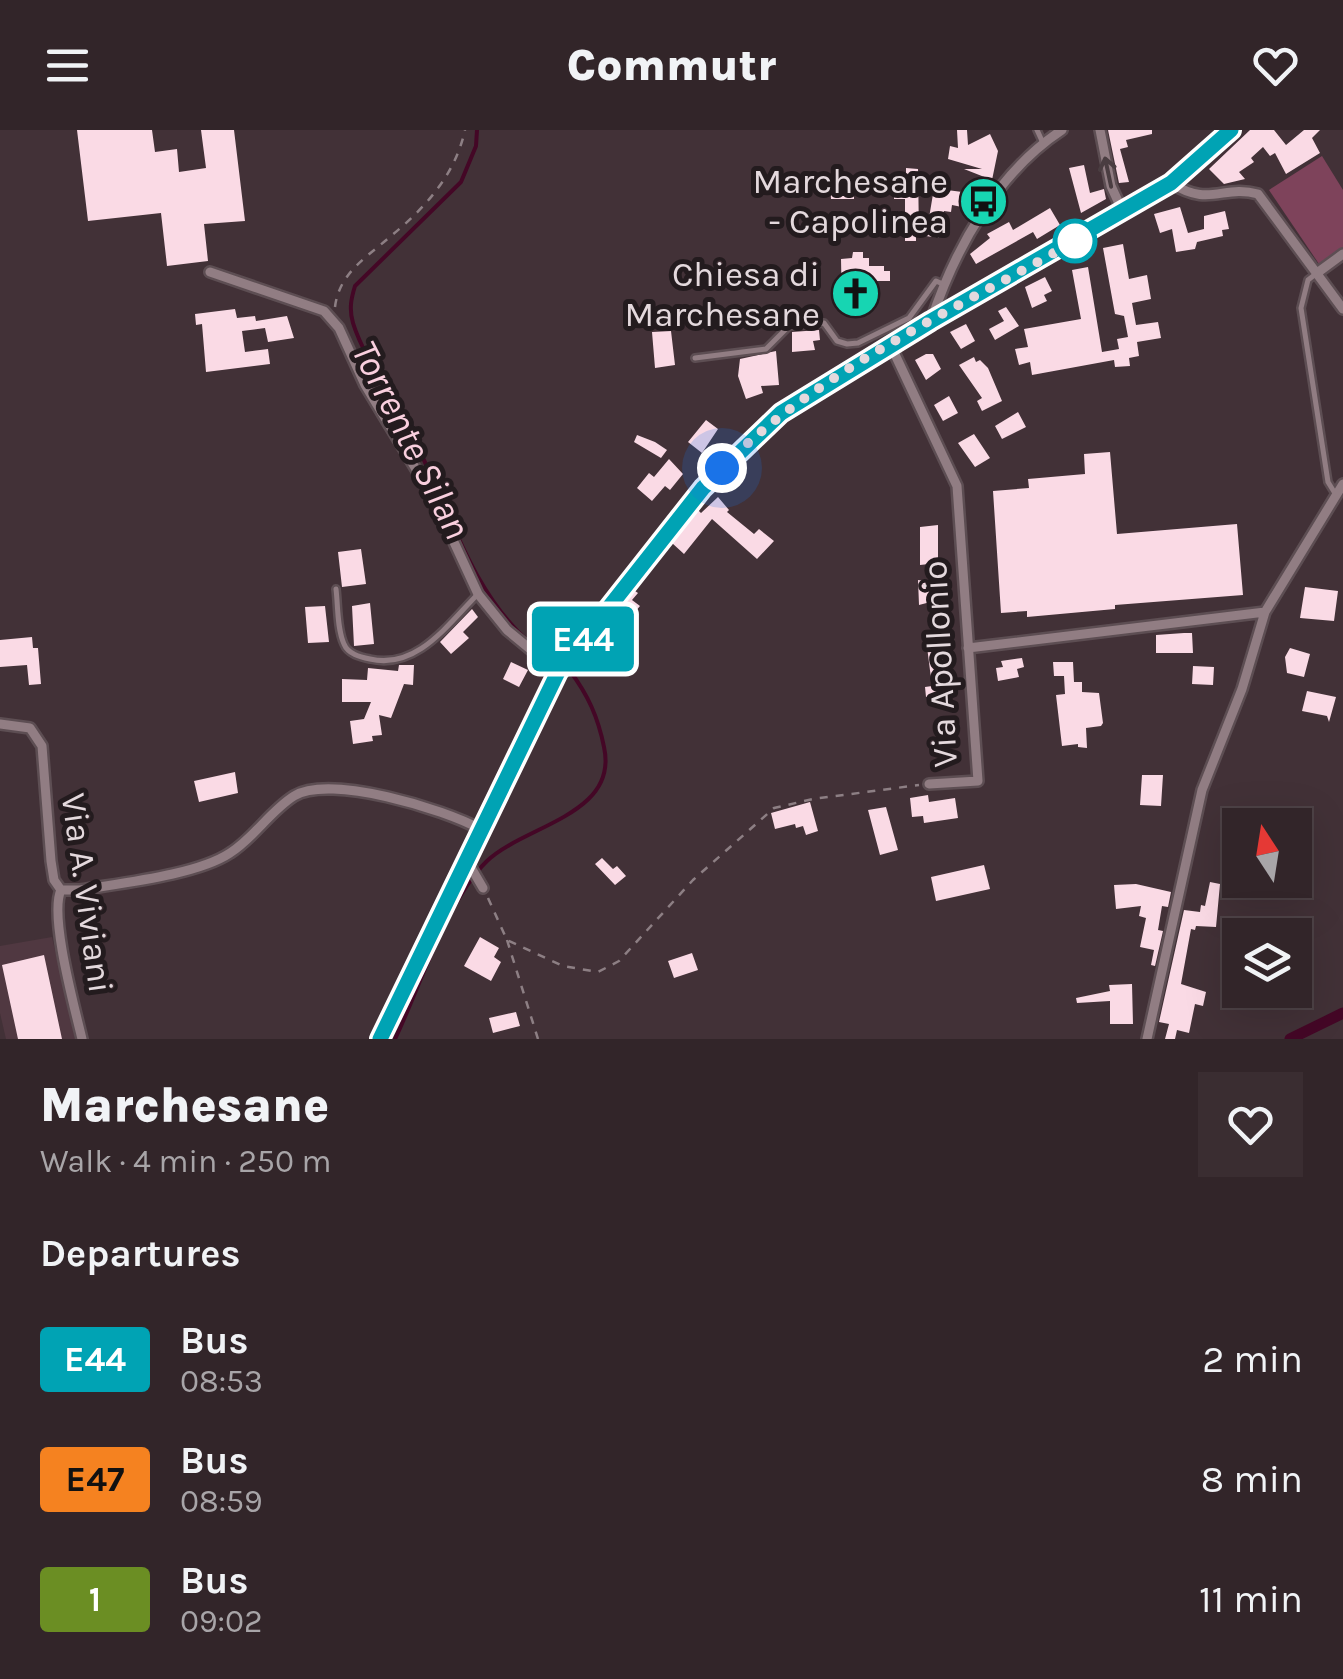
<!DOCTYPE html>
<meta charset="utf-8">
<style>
body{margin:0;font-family:Karla,sans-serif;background:#3a2d31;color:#f1f3f6;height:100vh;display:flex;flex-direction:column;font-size:38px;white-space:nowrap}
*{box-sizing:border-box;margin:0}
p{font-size:32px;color:#a8a5a8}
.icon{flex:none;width:55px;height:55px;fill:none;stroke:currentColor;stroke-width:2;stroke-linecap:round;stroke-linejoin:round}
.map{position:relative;height:909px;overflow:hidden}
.details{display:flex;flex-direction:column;background:#322529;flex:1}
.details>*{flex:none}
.badge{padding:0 20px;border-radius:8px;font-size:35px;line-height:65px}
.needle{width:65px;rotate:348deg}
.buttons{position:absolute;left:1222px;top:678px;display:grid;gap:20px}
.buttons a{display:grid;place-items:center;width:90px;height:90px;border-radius:0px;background:#322529;box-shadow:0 10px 40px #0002,0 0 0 2px #4d4246;font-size:50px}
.you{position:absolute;width:50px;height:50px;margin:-25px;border:8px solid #fff;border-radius:50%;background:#1a73e8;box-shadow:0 0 0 15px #1a73e833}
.map>.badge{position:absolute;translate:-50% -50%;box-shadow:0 0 0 5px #fff}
h2{padding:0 40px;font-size:38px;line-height:90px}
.round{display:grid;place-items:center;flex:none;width:105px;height:105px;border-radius:0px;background:#3a2d31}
.headline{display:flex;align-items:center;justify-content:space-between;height:170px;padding:0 40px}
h1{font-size:48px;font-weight:800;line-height:75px}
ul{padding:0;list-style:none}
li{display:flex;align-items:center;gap:30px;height:120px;padding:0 40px}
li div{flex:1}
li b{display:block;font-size:38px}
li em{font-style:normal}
li .badge{min-width:110px;font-weight:700;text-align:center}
header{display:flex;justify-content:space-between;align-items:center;height:130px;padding:0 40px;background:#322529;font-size:45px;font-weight:800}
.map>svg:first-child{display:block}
.built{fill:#503841}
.green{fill:#7e435b}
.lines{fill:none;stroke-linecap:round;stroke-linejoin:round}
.stream{stroke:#440726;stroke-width:4}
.canal{stroke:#440726;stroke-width:11}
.building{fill:#fadae5}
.service-casing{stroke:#5d4e53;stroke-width:10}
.minor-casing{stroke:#5d4e53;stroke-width:14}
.secondary-casing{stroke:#5d4e53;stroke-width:18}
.path{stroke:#8d7f84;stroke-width:2.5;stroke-dasharray:8 8;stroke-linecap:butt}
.service{stroke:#917d83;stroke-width:5}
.minor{stroke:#917d83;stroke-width:9}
.secondary{stroke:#917d83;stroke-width:12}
.oneway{stroke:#4a3d41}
.line-casing{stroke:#fff;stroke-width:22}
.line{stroke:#00a3b4;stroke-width:15}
.walk{stroke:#e4d9dd;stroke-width:10;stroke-dasharray:0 18}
.stop-dot{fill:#fff;stroke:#00a3b4;stroke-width:5}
.labels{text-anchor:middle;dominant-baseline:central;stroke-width:10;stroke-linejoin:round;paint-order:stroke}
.poi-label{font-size:35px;fill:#e4d9dd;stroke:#231b1e;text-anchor:end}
.street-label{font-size:35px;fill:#e4d9dd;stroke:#231b1e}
.water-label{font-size:38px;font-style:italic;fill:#f9cfde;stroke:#231b1e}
</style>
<header><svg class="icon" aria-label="menu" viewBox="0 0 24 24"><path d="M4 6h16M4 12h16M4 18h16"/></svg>Commutr<svg class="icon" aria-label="heart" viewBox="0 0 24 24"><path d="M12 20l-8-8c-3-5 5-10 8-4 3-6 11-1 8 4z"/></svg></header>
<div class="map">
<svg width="1343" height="909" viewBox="0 0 1343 909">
<rect width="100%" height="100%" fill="#423137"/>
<path class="built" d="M52 807 75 909H6L0 883V816Z"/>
<path class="green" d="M1322 26 1343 60V118L1319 134 1269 60Z"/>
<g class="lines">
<path class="stream" d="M477 0 476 16 461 52 355 156C351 169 349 179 353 193 363 226 394 270 410 301 447 372 469 460 530 513
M395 909C420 857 446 771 487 731 525 695 619 685 604 617 598 587 588 565 570 541"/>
<path class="canal" d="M1290 909 1343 883"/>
</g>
<path class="building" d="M77 0H152L155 22 177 19 179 42 206 38 201 0H234L245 91 204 94 208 131 167 136 161 83 88 91Z
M957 0H967L968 15 990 4 998 21 992 50 964 39H982L948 29 950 16 958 18Z
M1108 0H1152V4L1126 10 1128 17 1120 19 1129 52 1119 53Z
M1250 0H1274L1286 15 1304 0H1320L1312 8 1320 23 1286 44 1275 23 1270 26 1263 17 1251 28 1254 32 1239 42 1245 49 1224 54 1209 39Z
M1084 35 1090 63 1104 59 1106 69 1081 83 1069 38Z
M906 38 918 39 919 105H916V111H905V69H894V55H897V47L906 48Z
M936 46 949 48 947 60 970 63 967 78 952 75 951 82 944 81 939 108 926 106Z
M830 52H846L847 59H854V69H831Z
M1180 77 1188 103 1204 99V86L1225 81 1229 99 1222 100 1223 106 1197 112 1195 119 1176 122 1172 99 1160 103 1154 84Z
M1050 78 1060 95 1037 109 1033 102 976 134 970 124 990 108 987 104 1009 92 1013 100Z
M1123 114 1129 149 1147 145 1151 169 1132 173 1136 195 1158 192 1161 208 1137 212 1139 226 1129 228 1130 236 1115 237 1114 230 1032 245 1030 232 1019 235 1015 219 1028 217 1024 199 1081 189 1072 140 1088 137 1102 222 1119 219 1117 209 1128 207 1124 186 1115 184 1103 118Z
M853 122H863V128H869V136H884V141H890V151H870V178L842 179 841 129 852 128Z
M1045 147 1052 161 1044 165 1047 171 1032 178 1025 157Z
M1006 177 1019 196 995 210 989 199 1004 191 998 181Z
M235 179 237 188 255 186 256 191 287 186 294 208 268 212 265 198 242 201 245 222 268 219 270 234 206 242 202 194 196 195 195 184Z
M966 194 975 211 961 219 950 202Z
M819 200 820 210 813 211 815 220 792 222V202Z
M671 201 675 235 655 238 652 202Z
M776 221 779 255 761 256 763 263 746 269 738 246 740 229Z
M926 224H933L941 239 926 250 915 230Z
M974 227 976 232 980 230 988 238 1002 271 982 281 977 271 982 268 959 235Z
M949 266 958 283 943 291 934 275Z
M1018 282 1026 297 1002 309 995 296Z
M706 290 718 299 702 323 688 312Z
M974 304 990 328 975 337 958 313Z
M637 305 655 312 667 320 661 328 634 312Z
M1110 322 1117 404 1237 394 1243 465 1115 475V479L1027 487V481L1001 483 993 361 1029 358 1028 349 1085 344 1084 324Z
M669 329 683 344 670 360 665 356 652 371 637 358 649 343 654 347Z
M718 367 729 380 727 382 754 404 759 399 774 411 757 429 712 389 684 424 672 413 698 380 701 383Z
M938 395V433L920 435V397Z
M361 419 366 454 342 457 338 422Z
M918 450 937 453 938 470 919 475Z
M1305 457 1338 461 1334 491 1300 488Z
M635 461 638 463 632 470 640 476 629 489 636 495 621 510 619 507 606 518 598 508Z
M370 473 374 514 354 516 352 476Z
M325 476 329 512 308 513 305 477Z
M472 479 478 487 463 502 469 508 451 524 440 512Z
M1184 503H1192L1193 523H1156V505Z
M32 507 33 518H38L41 554 29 555 27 535 0 537V510Z
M946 508 951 566 926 567 925 557 932 556 926 509Z
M1290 518 1310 524 1304 547 1287 543 1285 527Z
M1022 528 1024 537 1017 539 1019 547 998 551 996 538 1003 537 1001 531Z
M511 532 528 540 519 557 503 549Z
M1053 532H1073L1074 552H1082V562L1099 563 1103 593 1101 596 1086 598 1087 618 1078 617V614L1062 616 1056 565 1065 564 1064 546H1054Z
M399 535H414L413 555 404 554 391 588 379 585 382 605 372 606 373 611 353 614 350 591 364 589 371 572H342V549L367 550 368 538 398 541Z
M1193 536 1214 537 1213 555 1192 554Z
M1307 561 1336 567 1329 592 1327 586 1302 581Z
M235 642 238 663 199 672 194 651Z
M1142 645H1163L1161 676 1140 675Z
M928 665 929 672 955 668 958 688 924 693 923 686 912 687 910 668Z
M810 672 818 701 806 705 803 696 796 698 795 694 775 699 771 683Z
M886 677 898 720 880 725 868 680Z
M1231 682 1262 692 1240 695V723L1235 722 1234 724 1220 722Z
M602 728 613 739 617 736 626 746 615 755 595 734Z
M984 735 990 759 936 771 931 747Z
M1210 752 1220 754 1216 797 1196 796 1195 800 1191 799 1181 854 1206 862 1203 876 1195 874 1189 903 1177 900 1175 909H1165L1169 894 1159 892 1184 780 1200 782 1201 775 1205 776Z
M1136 754 1171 762 1168 777 1162 776 1158 800 1163 801 1155 836 1151 835 1154 820 1140 817 1146 788 1139 786 1141 776 1116 779 1114 755Z
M480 807 499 818 494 827 501 832 491 851 464 836Z
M692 823 698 840 674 848 668 831Z
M44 825 62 909H18L2 835Z
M1132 854 1133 894H1110V871L1077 873 1076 868 1110 861 1109 855Z
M516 882 520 896 493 903 489 888Z"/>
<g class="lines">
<defs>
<path id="service" d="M1037 0 1043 13
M1317 143 1308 150 1301 178 1328 352 1336 365
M695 228 766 219 789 196 824 193 837 211 847 214 858 213 909 188 936 151 945 155
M336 459C338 475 337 499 344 514 348 524 360 527 370 529 417 540 448 494 478 464"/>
<path id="minor" d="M1100 0 1111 56 1123 82
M1171 53C1210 78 1223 54 1258 64L1343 179
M210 142 324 181 339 198 365 255 434 369 478 464 507 500 558 542
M1317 143 1343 124
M931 191C955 118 998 42 1062 0
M891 216 957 356 978 651 929 654
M968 518 1265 482
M0 594 30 598 42 616 51 731 54 750 61 760C49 785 75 879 82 909
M466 729 483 758
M61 760H80C121 753 197 745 230 723 254 708 270 681 294 666 330 644 444 679 480 699
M1147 909 1202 660 1242 559 1265 482 1343 354"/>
<path id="secondary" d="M380 909 558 542 703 358 781 283 931 191 1061 119 1171 53 1231 0"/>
</defs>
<use href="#service" class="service-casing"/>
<use href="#minor" class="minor-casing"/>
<use href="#secondary" class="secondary-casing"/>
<path class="path" d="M335 177C339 143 367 127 391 106 426 77 455 45 465 0
M488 768 507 810 563 836 598 842 619 831 693 750 774 678 813 669 919 655
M507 810 538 909"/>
<use href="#service" class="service"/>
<use href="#minor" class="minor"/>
<use href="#secondary" class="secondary"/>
</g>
<defs><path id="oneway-shaft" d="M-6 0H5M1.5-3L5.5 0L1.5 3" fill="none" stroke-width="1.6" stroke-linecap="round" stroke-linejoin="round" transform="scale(2.5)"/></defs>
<use class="oneway" href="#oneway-shaft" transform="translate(1108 42) rotate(-102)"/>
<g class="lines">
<defs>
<path id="line" d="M380 909 558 542 703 358 781 283 931 191 1171 53 1231 0"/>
</defs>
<use href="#line" class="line-casing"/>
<use href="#line" class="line"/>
<path class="walk" d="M722 338C815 242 959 178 1075 111"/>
</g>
<defs>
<symbol id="bus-disc" viewBox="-11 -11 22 22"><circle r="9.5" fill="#17d5b2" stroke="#231b1e"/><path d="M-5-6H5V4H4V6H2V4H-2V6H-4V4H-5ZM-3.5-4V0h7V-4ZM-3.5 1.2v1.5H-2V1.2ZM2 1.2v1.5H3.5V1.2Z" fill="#111"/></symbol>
<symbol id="church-disc" viewBox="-11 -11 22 22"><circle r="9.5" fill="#17d5b2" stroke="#231b1e"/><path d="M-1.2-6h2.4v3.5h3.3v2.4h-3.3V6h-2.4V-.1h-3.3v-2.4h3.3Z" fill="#111"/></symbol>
</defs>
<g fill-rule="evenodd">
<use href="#bus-disc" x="956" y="44" width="55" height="55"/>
<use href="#church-disc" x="828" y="136" width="55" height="55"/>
</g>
<circle class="stop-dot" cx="1075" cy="111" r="20"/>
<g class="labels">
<g class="poi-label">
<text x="948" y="51">Marchesane<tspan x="948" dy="40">- Capolinea</tspan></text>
<text x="820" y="144">Chiesa di<tspan x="820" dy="40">Marchesane</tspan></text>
</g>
<g class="street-label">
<text transform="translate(940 534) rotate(-93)">Via Apollonio</text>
<text transform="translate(87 763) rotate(82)">Via A. Viviani</text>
</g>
<g class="water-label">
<text transform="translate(411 310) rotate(63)">Torrente Silan</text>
</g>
</g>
</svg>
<div class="buttons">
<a><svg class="needle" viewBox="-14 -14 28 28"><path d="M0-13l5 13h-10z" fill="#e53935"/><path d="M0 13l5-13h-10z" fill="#a8a5a8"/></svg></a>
<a><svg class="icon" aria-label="layers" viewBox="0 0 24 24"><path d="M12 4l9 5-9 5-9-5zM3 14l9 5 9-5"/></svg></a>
</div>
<div class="you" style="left:722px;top:338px"></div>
<b class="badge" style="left:583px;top:509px;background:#00a3b4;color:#fff">E44</b>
</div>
<section class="details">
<div class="headline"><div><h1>Marchesane</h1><p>Walk · 4 min · 250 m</p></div><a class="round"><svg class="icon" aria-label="heart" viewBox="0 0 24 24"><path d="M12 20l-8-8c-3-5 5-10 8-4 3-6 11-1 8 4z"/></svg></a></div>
<h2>Departures</h2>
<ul>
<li><span class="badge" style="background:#00a3b4;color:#fff">E44</span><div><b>Bus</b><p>08:53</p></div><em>2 min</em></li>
<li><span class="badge" style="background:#f58220;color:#111">E47</span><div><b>Bus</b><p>08:59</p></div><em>8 min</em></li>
<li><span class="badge" style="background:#6b8e23;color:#fff">1</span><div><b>Bus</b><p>09:02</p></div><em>11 min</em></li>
</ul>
</section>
